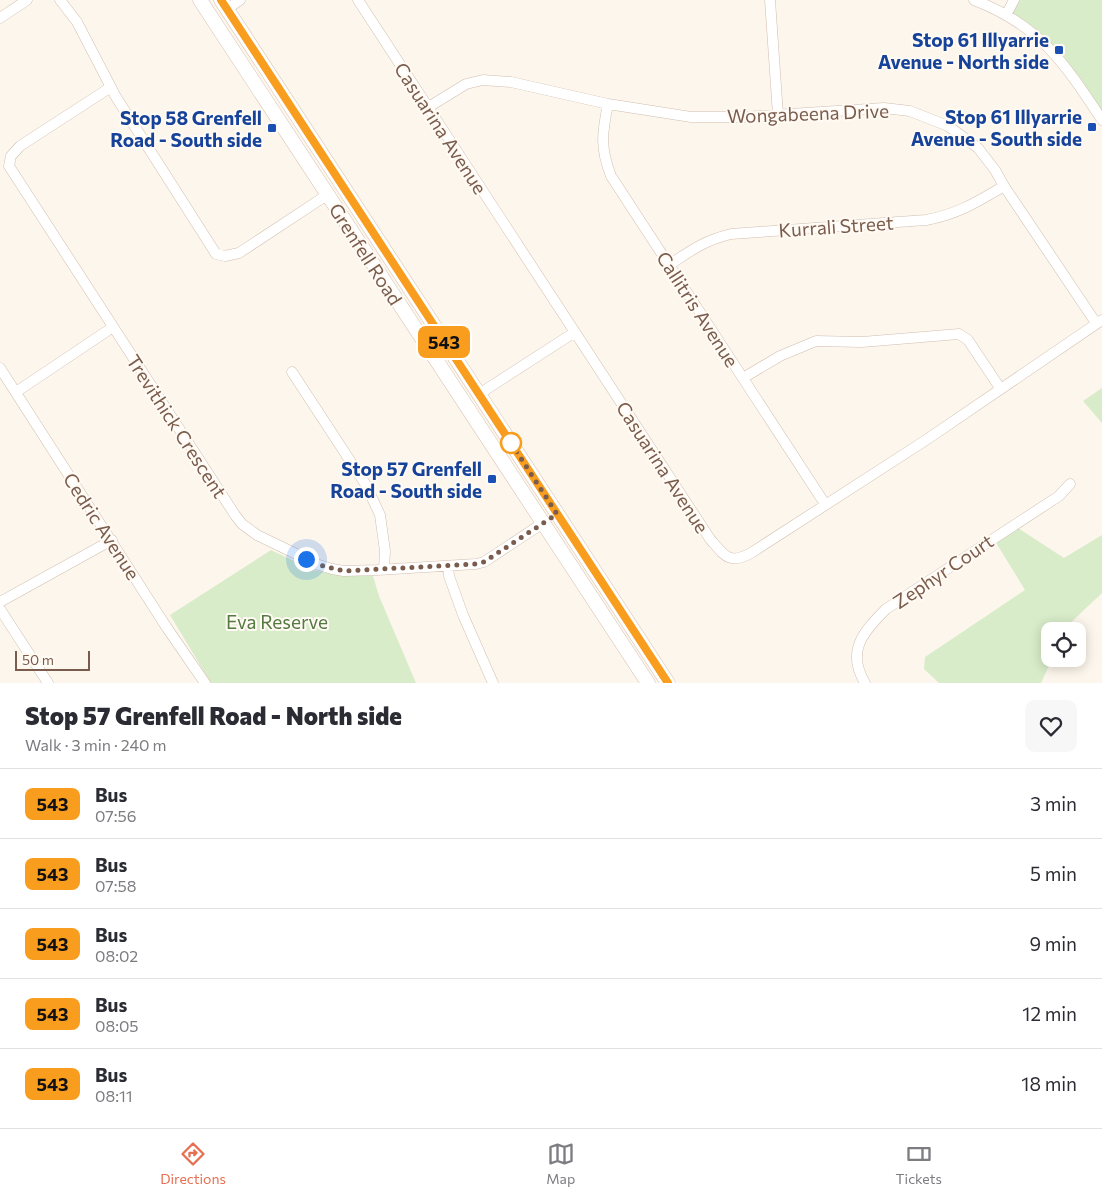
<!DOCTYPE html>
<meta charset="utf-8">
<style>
body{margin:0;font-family:Commissioner,sans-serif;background:#f7f7f7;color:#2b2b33;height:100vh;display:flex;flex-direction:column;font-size:19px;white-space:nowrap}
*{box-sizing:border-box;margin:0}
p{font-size:16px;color:#7c7c81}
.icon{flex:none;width:28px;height:28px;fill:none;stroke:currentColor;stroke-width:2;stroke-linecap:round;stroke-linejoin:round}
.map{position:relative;height:683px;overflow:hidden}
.details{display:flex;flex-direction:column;background:#fff;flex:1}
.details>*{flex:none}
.badge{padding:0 10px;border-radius:8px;font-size:18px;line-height:32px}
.controls{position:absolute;left:1041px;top:622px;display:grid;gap:10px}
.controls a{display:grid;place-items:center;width:45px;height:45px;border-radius:10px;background:#fff;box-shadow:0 2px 12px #0003;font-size:25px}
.scale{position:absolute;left:15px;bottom:12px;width:75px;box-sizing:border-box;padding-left:5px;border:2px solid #7a5c4d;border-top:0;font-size:14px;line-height:18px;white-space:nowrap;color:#7a5c4d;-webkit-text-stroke:4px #fffaf3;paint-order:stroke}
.you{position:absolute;width:25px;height:25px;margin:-12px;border:4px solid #fff;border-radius:50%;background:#1a73e8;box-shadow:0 0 0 8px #1a73e833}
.map>.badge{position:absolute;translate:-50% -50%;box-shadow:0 0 0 2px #fff}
.round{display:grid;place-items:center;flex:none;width:52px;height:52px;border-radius:10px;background:#f7f7f7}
.overview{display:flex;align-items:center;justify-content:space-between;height:85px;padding:0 25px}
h1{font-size:24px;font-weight:800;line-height:38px}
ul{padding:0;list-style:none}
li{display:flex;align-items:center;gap:15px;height:70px;padding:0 25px;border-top:1px solid #e1e1e2}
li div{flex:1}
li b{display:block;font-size:19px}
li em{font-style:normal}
li .badge{min-width:55px;font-weight:700;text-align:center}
.dock{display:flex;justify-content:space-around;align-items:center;height:70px;border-top:1px solid #e1e1e2;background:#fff;font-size:14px;color:#7c7c81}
.dock a{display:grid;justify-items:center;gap:2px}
.dock .on{color:#e76f51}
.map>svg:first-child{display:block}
.green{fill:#d8ecc9}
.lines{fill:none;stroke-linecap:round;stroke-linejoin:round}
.minor-casing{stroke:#d1beb0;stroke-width:11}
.secondary-casing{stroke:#d6c0b0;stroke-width:15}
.minor{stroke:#fff;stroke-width:10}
.secondary{stroke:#fff;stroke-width:14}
.line-casing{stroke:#fff;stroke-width:11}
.line{stroke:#f99d1e;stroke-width:8}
.walk{stroke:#7a5c4d;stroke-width:5;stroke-dasharray:0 9}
.transit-dot{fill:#1a4fb4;stroke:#fffaf3;stroke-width:2}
.stop-dot{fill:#fff;stroke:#f99d1e;stroke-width:2.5}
.labels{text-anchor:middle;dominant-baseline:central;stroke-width:4;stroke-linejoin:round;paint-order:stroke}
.transit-label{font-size:19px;font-weight:bold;fill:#164399;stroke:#fffaf3;text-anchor:end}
.street-label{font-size:19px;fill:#7a5c4d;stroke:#fffaf3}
.park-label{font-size:19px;fill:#537a41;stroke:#fffaf3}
</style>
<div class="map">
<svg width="1102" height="683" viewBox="0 0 1102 683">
<rect width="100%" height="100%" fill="#fdf6ec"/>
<path class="green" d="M1014 0H1102V120L1070 72 1006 15Z
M1102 388V423L1083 401Z
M1018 528 1064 558 1102 535V593L1067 626 1065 631H1050V659H1052L1041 683H939L924 669 925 657 1025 590 995 541Z
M271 550 313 570 343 576H373L379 596 416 683H211L170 615Z"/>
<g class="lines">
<defs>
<path id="minor" d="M60 0 77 22 116 97 216 254 225 256 239 253 327 195
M358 0 710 539C725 556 729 565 751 553L926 440 1102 320
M770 0 778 115
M974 0C1040 25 1065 64 1102 120
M227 9 240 0
M1006 15 1014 0
M0 18 27 0
M111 87 20 146 11 156 9 166 235 515 242 524 257 535 319 565 332 569 344 571 377 570 476 564 484 562 543 523
M608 104C602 133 600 148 611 176L825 504
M427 108 466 84 483 80 511 82 608 104 691 117H744L884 108 910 111 948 126 978 148 995 170 1004 186 1096 323
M669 265C692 250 703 241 731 234L926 220C958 214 977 202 1004 186
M0 368 167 628 205 683
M292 372 366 485 380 515 385 551 384 569
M743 378 780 356 816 341 862 342 959 334 968 340 1000 388
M16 392 113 327
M479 394 575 332
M448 566 449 576 463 615 493 683
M0 602 112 540
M0 609 48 683
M865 683C846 651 863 632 886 609L1059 496 1070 484"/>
<path id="secondary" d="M200 0 648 683
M221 0 668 683"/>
</defs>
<use href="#minor" class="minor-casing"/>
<use href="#secondary" class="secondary-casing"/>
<use href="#minor" class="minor"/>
<use href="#secondary" class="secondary"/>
</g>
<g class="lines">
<defs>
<path id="line" d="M221 0 668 683"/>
</defs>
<use href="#line" class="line-casing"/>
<use href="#line" class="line"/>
<path class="walk" d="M306 559 319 565 344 571 476 564 484 562 557 514 509 440 511 443"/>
</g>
<g class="transit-dot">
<rect x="1054" y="45" width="10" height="10" rx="2.5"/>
<rect x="1087" y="122" width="10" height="10" rx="2.5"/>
<rect x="267" y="123" width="10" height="10" rx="2.5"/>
<rect x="487" y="474" width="10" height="10" rx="2.5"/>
</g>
<circle class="stop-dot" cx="511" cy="443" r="10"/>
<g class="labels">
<g class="transit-label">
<text x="1049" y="39">Stop 61 Illyarrie<tspan x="1049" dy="22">Avenue - North side</tspan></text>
<text x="1082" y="116">Stop 61 Illyarrie<tspan x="1082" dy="22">Avenue - South side</tspan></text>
<text x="262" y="117">Stop 58 Grenfell<tspan x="262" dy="22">Road - South side</tspan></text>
<text x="482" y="468">Stop 57 Grenfell<tspan x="482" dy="22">Road - South side</tspan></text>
</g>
<g class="street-label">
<text transform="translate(808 113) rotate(-2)">Wongabeena Drive</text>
<text transform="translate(441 128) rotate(57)">Casuarina Avenue</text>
<text transform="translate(836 226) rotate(-4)">Kurrali Street</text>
<text transform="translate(366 254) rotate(57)">Grenfell Road</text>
<text transform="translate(698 309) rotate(57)">Callitris Avenue</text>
<text transform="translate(177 426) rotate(57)">Trevithick Crescent</text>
<text transform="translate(663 467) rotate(57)">Casuarina Avenue</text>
<text transform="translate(102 526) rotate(57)">Cedric Avenue</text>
<text transform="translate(943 571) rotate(-34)">Zephyr Court</text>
</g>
<g class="park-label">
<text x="277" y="621">Eva Reserve</text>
</g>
</g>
</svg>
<div class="controls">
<a><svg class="icon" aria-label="locate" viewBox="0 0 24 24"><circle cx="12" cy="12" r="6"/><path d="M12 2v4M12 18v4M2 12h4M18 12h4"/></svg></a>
</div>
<div class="scale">50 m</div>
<div class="you" style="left:306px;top:559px"></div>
<b class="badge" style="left:444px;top:342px;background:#f99d1e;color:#111">543</b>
</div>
<section class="details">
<div class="overview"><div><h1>Stop 57 Grenfell Road - North side</h1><p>Walk · 3 min · 240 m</p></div><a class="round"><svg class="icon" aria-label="heart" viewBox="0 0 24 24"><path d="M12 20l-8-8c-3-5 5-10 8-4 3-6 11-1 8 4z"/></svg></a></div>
<ul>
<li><span class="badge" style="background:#f99d1e;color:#111">543</span><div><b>Bus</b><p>07:56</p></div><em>3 min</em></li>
<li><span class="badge" style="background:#f99d1e;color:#111">543</span><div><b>Bus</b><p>07:58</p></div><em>5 min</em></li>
<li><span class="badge" style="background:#f99d1e;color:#111">543</span><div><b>Bus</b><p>08:02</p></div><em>9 min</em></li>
<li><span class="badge" style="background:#f99d1e;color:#111">543</span><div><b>Bus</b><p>08:05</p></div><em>12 min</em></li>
<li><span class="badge" style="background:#f99d1e;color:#111">543</span><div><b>Bus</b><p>08:11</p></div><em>18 min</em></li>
</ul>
</section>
<nav class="dock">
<a class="on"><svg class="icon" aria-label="directions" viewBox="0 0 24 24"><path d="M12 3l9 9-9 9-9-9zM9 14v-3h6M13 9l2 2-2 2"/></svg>Directions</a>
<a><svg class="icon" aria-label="map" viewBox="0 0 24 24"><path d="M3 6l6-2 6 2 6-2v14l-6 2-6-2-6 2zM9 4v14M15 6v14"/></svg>Map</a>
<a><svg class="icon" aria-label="tickets" viewBox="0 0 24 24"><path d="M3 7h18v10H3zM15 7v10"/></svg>Tickets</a>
</nav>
